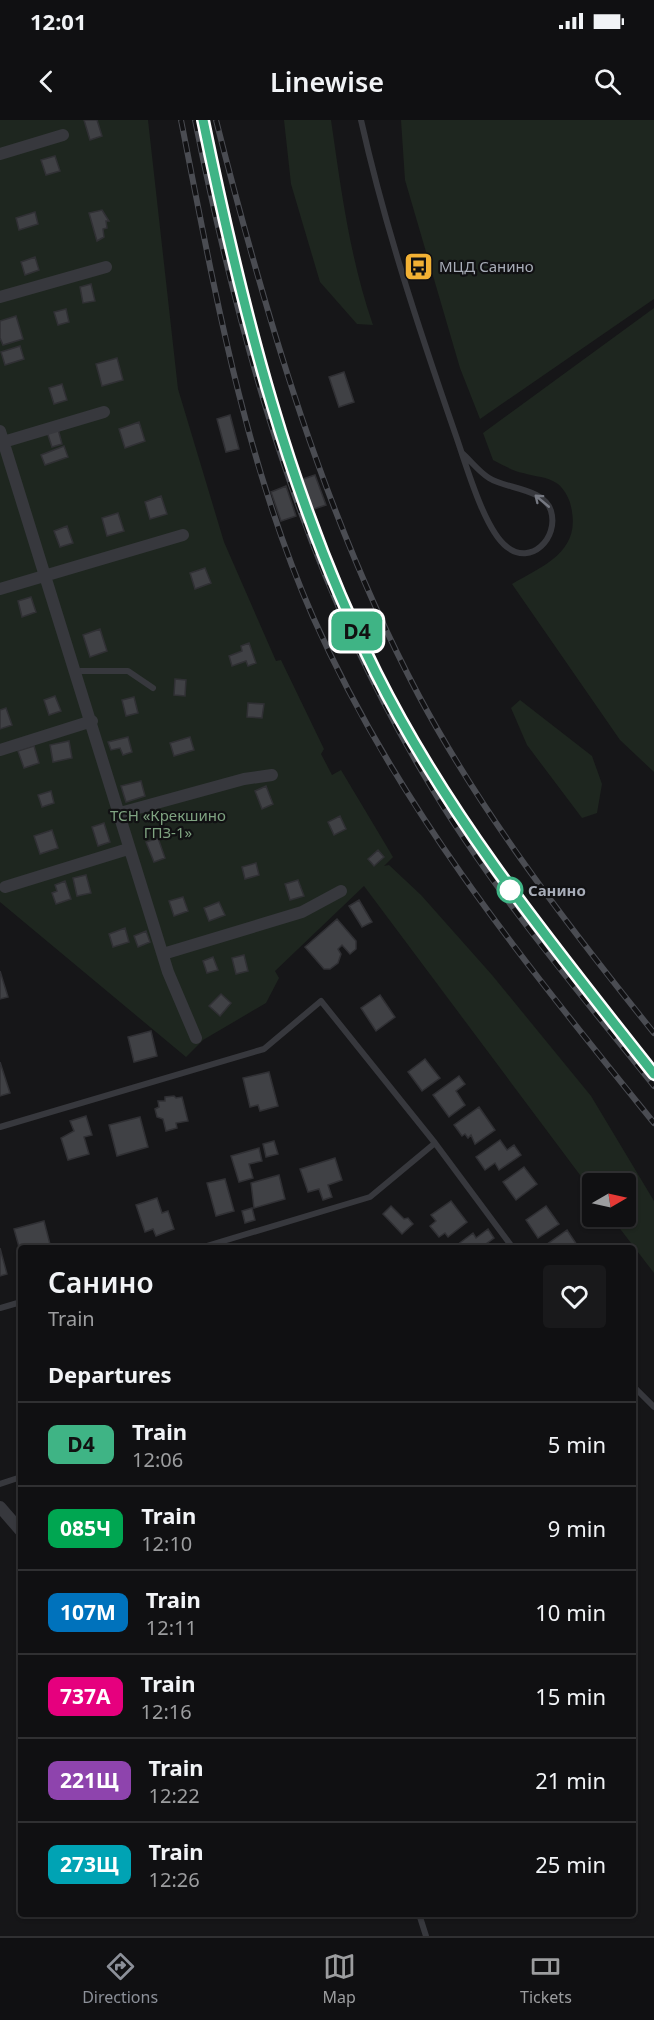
<!DOCTYPE html>
<meta charset="utf-8">
<style>
body{margin:0;font-family:"Noto Sans",sans-serif;background:#19191b;color:#f1f3f6;height:100vh;display:flex;flex-direction:column;font-size:22px;white-space:nowrap}
*{box-sizing:border-box;margin:0}
p{font-size:20px;color:#9c9d9f}
.icon{flex:none;width:33px;height:33px;fill:none;stroke:currentColor;stroke-width:2;stroke-linecap:round;stroke-linejoin:round}
.map{position:relative;flex:1;overflow:hidden}
.drawer{position:absolute;left:18px;top:1125px;width:618px;height:672px;display:flex;flex-direction:column;background:#101012;border-radius:6px;box-shadow:0 2px 4px #0004,0 0 0 2px #303032}
.drawer>*{flex:none}
.badge{padding:0 12px;border-radius:9px;font-size:21px;line-height:39px}
.needle{width:39px;rotate:81deg}
.buttons{position:absolute;left:582px;top:1053px;display:grid;gap:12px}
.buttons a{display:grid;place-items:center;width:54px;height:54px;border-radius:6px;background:#101012;box-shadow:0 2px 4px #0004,0 0 0 2px #303032;font-size:30px}
.map>.badge{position:absolute;translate:-50% -50%;box-shadow:0 0 0 3px #fff}
h2{padding:0 30px;font-size:22px;line-height:54px}
.round{display:grid;place-items:center;flex:none;width:63px;height:63px;border-radius:6px;background:#19191b}
.overview{display:flex;align-items:center;justify-content:space-between;height:102px;padding:0 30px}
h1{font-size:28px;font-weight:600;line-height:45px}
ul{padding:0;list-style:none}
li{display:flex;align-items:center;gap:18px;height:84px;padding:0 30px;border-top:2px solid #303032}
li div{flex:1}
li b{display:block;font-size:22px}
li em{font-style:normal}
li .badge{min-width:66px;font-weight:700;text-align:center}
.status{display:flex;justify-content:space-between;align-items:center;height:42px;padding:0 30px;background:#101012;direction:ltr}
.status svg{height:16px;fill:currentColor}
header{display:flex;justify-content:space-between;align-items:center;height:78px;padding:0 30px;background:#101012;font-size:27px;font-weight:600}
.tab-bar{display:flex;justify-content:space-around;align-items:center;height:84px;border-top:2px solid #303032;background:#101012;font-size:16px;color:#9c9d9f}
.tab-bar a{display:grid;justify-items:center;gap:3px}
.tab-bar .current{color:#8c9099}
.map>svg:first-child{display:block}
.green{fill:#1e261f}
.building{fill:#404145;stroke:#303034;stroke-width:1.5}
.lines{fill:none;stroke-linecap:round;stroke-linejoin:round}
.lane{stroke:#37383d;stroke-width:6}
.street{stroke:#37383d;stroke-width:12}
.rail-casing{stroke:#4a4c52;stroke-width:6}
.rail{stroke:#111113;stroke-width:4;stroke-dasharray:11;stroke-linecap:butt}
.oneway{stroke:#757881}
.line-casing{stroke:#fff;stroke-width:14}
.line{stroke:#3fb485;stroke-width:9}
.stop-dot{fill:#fff;stroke:#3fb485;stroke-width:3}
.labels{text-anchor:middle;dominant-baseline:central;stroke-width:4.5;stroke-linejoin:round;paint-order:stroke}
.poi-label{font-size:15px;fill:#a8adb8;stroke:#111113;text-anchor:start}
.park-label{font-size:15px;fill:#7fa381;stroke:#111113}
.stop-label{font-size:15px;font-weight:bold;fill:#a8adb8;stroke:#111113;text-anchor:start}
</style>
<div class="status"><b>12:01</b><svg viewBox="0 0 49 12"><path d="M0 12V9h3v3zM5 12V6h3v6zM10 12V3h3v9zM15 12V0h3v12zM26 1h20v11H26zM47 4h2v5h-2z"/></svg></div>
<header><svg class="icon" aria-label="back" viewBox="0 0 24 24"><path d="M15 5l-7 7 7 7"/></svg>Linewise<svg class="icon" aria-label="search" viewBox="0 0 24 24"><circle cx="10" cy="10" r="6"/><path d="M15 15l6 6"/></svg></header>
<div class="map">
<svg width="654" height="1816" viewBox="0 0 654 1816">
<rect width="100%" height="100%" fill="#161618"/>
<path class="green" d="M0 0H148L178 269 224 422 276 541 281 540 324 629 321 634 332 655 341 650 393 737 384 746 389 745 421 775 492 855 591 976 654 1081V1153L611 1097 626 1096V1064H592V1071L364 766 275 851 279 858 266 883 203 920 186 937 0 782Z
M284 0H331C341 69 350 139 373 205L357 204 320 162 291 64Z
M401 0H654V179L480 299 460 248 405 60Z
M654 188V652L620 620 512 464C541 447 579 433 572 392 571 382 566 371 558 364 547 356 535 357 523 353 513 351 503 345 493 340L483 313Z
M520 580 592 636 602 664 597 693 582 698 527 625 511 588Z"/>
<path class="building" d="M84 0H97L102 16 90 20Z
M55 36 60 51 46 55 41 40Z
M102 90 109 101H106L107 108 103 109 104 117 97 121 89 93Z
M35 92 38 104 19 110 16 98Z
M35 137 39 150 25 155 21 142Z
M91 164 95 181 83 183 80 167Z
M66 189 69 202 58 205 54 192Z
M16 196 23 219 3 225 0 218V201Z
M20 226 24 239 5 245 1 232Z
M117 238 123 260 102 266 96 244Z
M344 252 354 282 339 287 329 257Z
M62 264 67 280 54 284 49 268Z
M230 295 239 329 226 332 217 299Z
M139 302 145 321 125 328 119 309Z
M58 309 62 324 52 327 47 312Z
M64 326 68 337 45 345 41 335Z
M315 355 326 385 311 390 300 360Z
M286 366 296 396 281 401 271 372Z
M161 376 167 394 150 399 145 382Z
M118 393 124 411 107 416 102 398Z
M67 406 73 423 60 427 54 411Z
M205 448 211 463 195 469 190 453Z
M31 477 36 492 22 497 18 481Z
M100 509 107 531 90 537 83 515Z
M249 523 256 543 248 546 246 541 232 546 229 536 242 531 241 526Z
M175 559 186 560 185 576 174 575Z
M55 576 61 591 49 595 44 580Z
M134 577 138 593 126 596 122 580Z
M248 583 264 584 262 598 247 597Z
M6 588 12 605 0 609V590Z
M128 617 132 632 123 635 120 628 111 630 108 622Z
M190 617 194 630 174 636 170 623Z
M69 621 72 638 53 642 50 625Z
M34 626 39 643 24 648 18 631Z
M141 661 145 676 126 682 121 666Z
M266 666 273 684 262 689 255 671Z
M51 671 54 683 42 687 38 675Z
M340 696 346 709 334 715 328 702Z
M104 703 110 722 98 726 92 707Z
M52 710 58 728 40 734 34 716Z
M158 718 165 738 154 742 146 722Z
M378 730 384 737 374 746 368 739Z
M256 743 259 755 245 759 242 747Z
M86 755 91 773 77 776 73 758Z
M298 760 304 776 290 780 285 764Z
M65 761 71 779 56 784 52 773 57 771 55 765Z
M183 777 188 791 174 796 169 781Z
M359 780 372 802 362 807 349 786Z
M219 782 225 795 209 801 204 788Z
M337 799 356 821V829L350 834 342 825 338 829 341 834 338 843 330 849H324L305 827Z
M125 808 129 822 113 827 109 814Z
M146 811 150 822 138 827 134 816Z
M244 835 248 851 236 854 232 838Z
M213 837 218 850 207 853 203 841Z
M0 851 8 877 0 879Z
M221 874 231 883 220 896 209 886Z
M380 875 395 897 376 911 361 888Z
M151 911 157 936 134 942 128 917Z
M425 939 440 958 422 971 408 952Z
M0 942 10 973 0 976Z
M269 952 278 986 260 991 258 985 250 987 243 958Z
M459 956 465 964 456 971 465 985 449 997 433 975Z
M174 976 176 978 182 977 188 1001 176 1003 177 1008 166 1011 163 999 157 997 155 989 159 987 158 981H165V977Z
M479 987 495 1010 475 1024 471 1015 468 1018 465 1014 462 1016 454 1005Z
M86 996 92 1015 84 1017 89 1034 68 1040 61 1018 74 1011 70 1001Z
M140 997 148 1027 117 1036 109 1005Z
M500 1020 507 1030 514 1025 521 1035 499 1050 495 1043 485 1050 476 1037Z
M274 1021 278 1034 266 1037 263 1024Z
M259 1028 262 1041 249 1044 253 1058 239 1062 231 1036Z
M335 1038 342 1060 328 1065 332 1077 323 1080 319 1069 308 1072 300 1049Z
M524 1047 537 1064 516 1080 503 1062Z
M279 1055 285 1079 254 1088 251 1063Z
M225 1059 234 1091 216 1096 207 1063Z
M157 1078 162 1093 168 1091 174 1109 156 1116 153 1109 145 1112 136 1085Z
M451 1081 467 1102 448 1117 445 1113 439 1117 430 1106 436 1101 431 1095Z
M391 1086 404 1099 408 1098 413 1104 402 1114 383 1094Z
M546 1086 559 1104 538 1118 526 1100Z
M252 1088 255 1100 245 1103 242 1091Z
M44 1101 51 1128H21V1134L14 1109Z
M488 1109 494 1118 486 1124 489 1128H453L473 1113 476 1118Z
M567 1110 579 1128H546V1125Z
M0 1128 7 1154 0 1156Z"/>
<g class="lines">
<path class="lane" d="M361 0C385 107 419 209 455 313 465 341 484 410 507 427 531 446 559 418 551 391 544 368 506 369 489 358 479 352 471 341 462 333
M76 551H128L153 568
M0 1007 264 929 321 881 435 1023 513 1128
M200 1128 370 1077 435 1023
M0 1188 21 1182
M633 1266 654 1287
M0 1364 21 1357
M419 1794 426 1816"/>
<path class="street" d="M0 34 63 15
M0 177 106 147
M0 311 168 852 196 918
M0 323 104 292
M0 469 183 415
M0 630 92 601
M120 693 244 659 272 655
M5 767 128 729
M163 834 302 792 341 771
M0 1387 21 1411"/>
<defs>
<path id="rail" d="M181 0C214 167 244 340 313 497 397 687 525 843 654 1003
M195 0C241 229 304 453 424 655 489 766 574 866 654 966
M216 0C266 197 324 396 419 576 483 696 569 807 654 913
M220 79 271 277"/>
</defs>
<use href="#rail" class="rail-casing"/>
<use href="#rail" class="rail"/>
</g>
<defs><path id="oneway-shaft" d="M-6 0H5M1.5-3L5.5 0L1.5 3" fill="none" stroke-width="1.6" stroke-linecap="round" stroke-linejoin="round" transform="scale(1.5)"/></defs>
<use class="oneway" href="#oneway-shaft" transform="translate(542 381) rotate(-140)"/>
<g class="lines">
<defs>
<path id="line" d="M203 0C242 189 289 379 376 553 449 699 553 826 654 954"/>
</defs>
<use href="#line" class="line-casing"/>
<use href="#line" class="line"/>
</g>
<defs>
<symbol id="bus-square" viewBox="-11 -11 22 22"><rect x="-9" y="-9" width="18" height="18" rx="4" fill="#f2b134" stroke="#111113"/><path d="M-5-6H5V4H4V6H2V4H-2V6H-4V4H-5ZM-3.5-4V0h7V-4ZM-3.5 1.2v1.5H-2V1.2ZM2 1.2v1.5H3.5V1.2Z" fill="#111"/></symbol>
</defs>
<g fill-rule="evenodd">
<use href="#bus-square" x="402" y="130" width="33" height="33"/>
</g>
<circle class="stop-dot" cx="510" cy="770" r="12"/>
<g class="labels">
<g class="poi-label">
<text x="439" y="146">МЦД Санино</text>
</g>
<g class="park-label">
<text x="168" y="695">ТСН «Крекшино<tspan x="168" dy="17">ГПЗ-1»</tspan></text>
</g>
<g class="stop-label">
<text x="528" y="770">Санино</text>
</g>
</g>
</svg>
<div class="buttons">
<a><svg class="needle" viewBox="-14 -14 28 28"><path d="M0-13l5 13h-10z" fill="#e53935"/><path d="M0 13l5-13h-10z" fill="#9c9d9f"/></svg></a>
</div>
<b class="badge" style="left:357px;top:511px;background:#3fb485;color:#111">D4</b>
<section class="drawer">
<div class="overview"><div><h1>Санино</h1><p>Train</p></div><a class="round"><svg class="icon" aria-label="heart" viewBox="0 0 24 24"><path d="M12 20l-8-8c-3-5 5-10 8-4 3-6 11-1 8 4z"/></svg></a></div>
<h2>Departures</h2>
<ul>
<li><span class="badge" style="background:#3fb485;color:#111">D4</span><div><b>Train</b><p>12:06</p></div><em>5 min</em></li>
<li><span class="badge" style="background:#00a651;color:#fff">085Ч</span><div><b>Train</b><p>12:10</p></div><em>9 min</em></li>
<li><span class="badge" style="background:#0072bc;color:#fff">107М</span><div><b>Train</b><p>12:11</p></div><em>10 min</em></li>
<li><span class="badge" style="background:#e6007e;color:#fff">737А</span><div><b>Train</b><p>12:16</p></div><em>15 min</em></li>
<li><span class="badge" style="background:#8e44ad;color:#fff">221Щ</span><div><b>Train</b><p>12:22</p></div><em>21 min</em></li>
<li><span class="badge" style="background:#00a3b4;color:#fff">273Щ</span><div><b>Train</b><p>12:26</p></div><em>25 min</em></li>
</ul>
</section>
</div>
<nav class="tab-bar">
<a class="current"><svg class="icon" aria-label="directions" viewBox="0 0 24 24"><path d="M12 3l9 9-9 9-9-9zM9 14v-3h6M13 9l2 2-2 2"/></svg>Directions</a>
<a><svg class="icon" aria-label="map" viewBox="0 0 24 24"><path d="M3 6l6-2 6 2 6-2v14l-6 2-6-2-6 2zM9 4v14M15 6v14"/></svg>Map</a>
<a><svg class="icon" aria-label="tickets" viewBox="0 0 24 24"><path d="M3 7h18v10H3zM15 7v10"/></svg>Tickets</a>
</nav>
